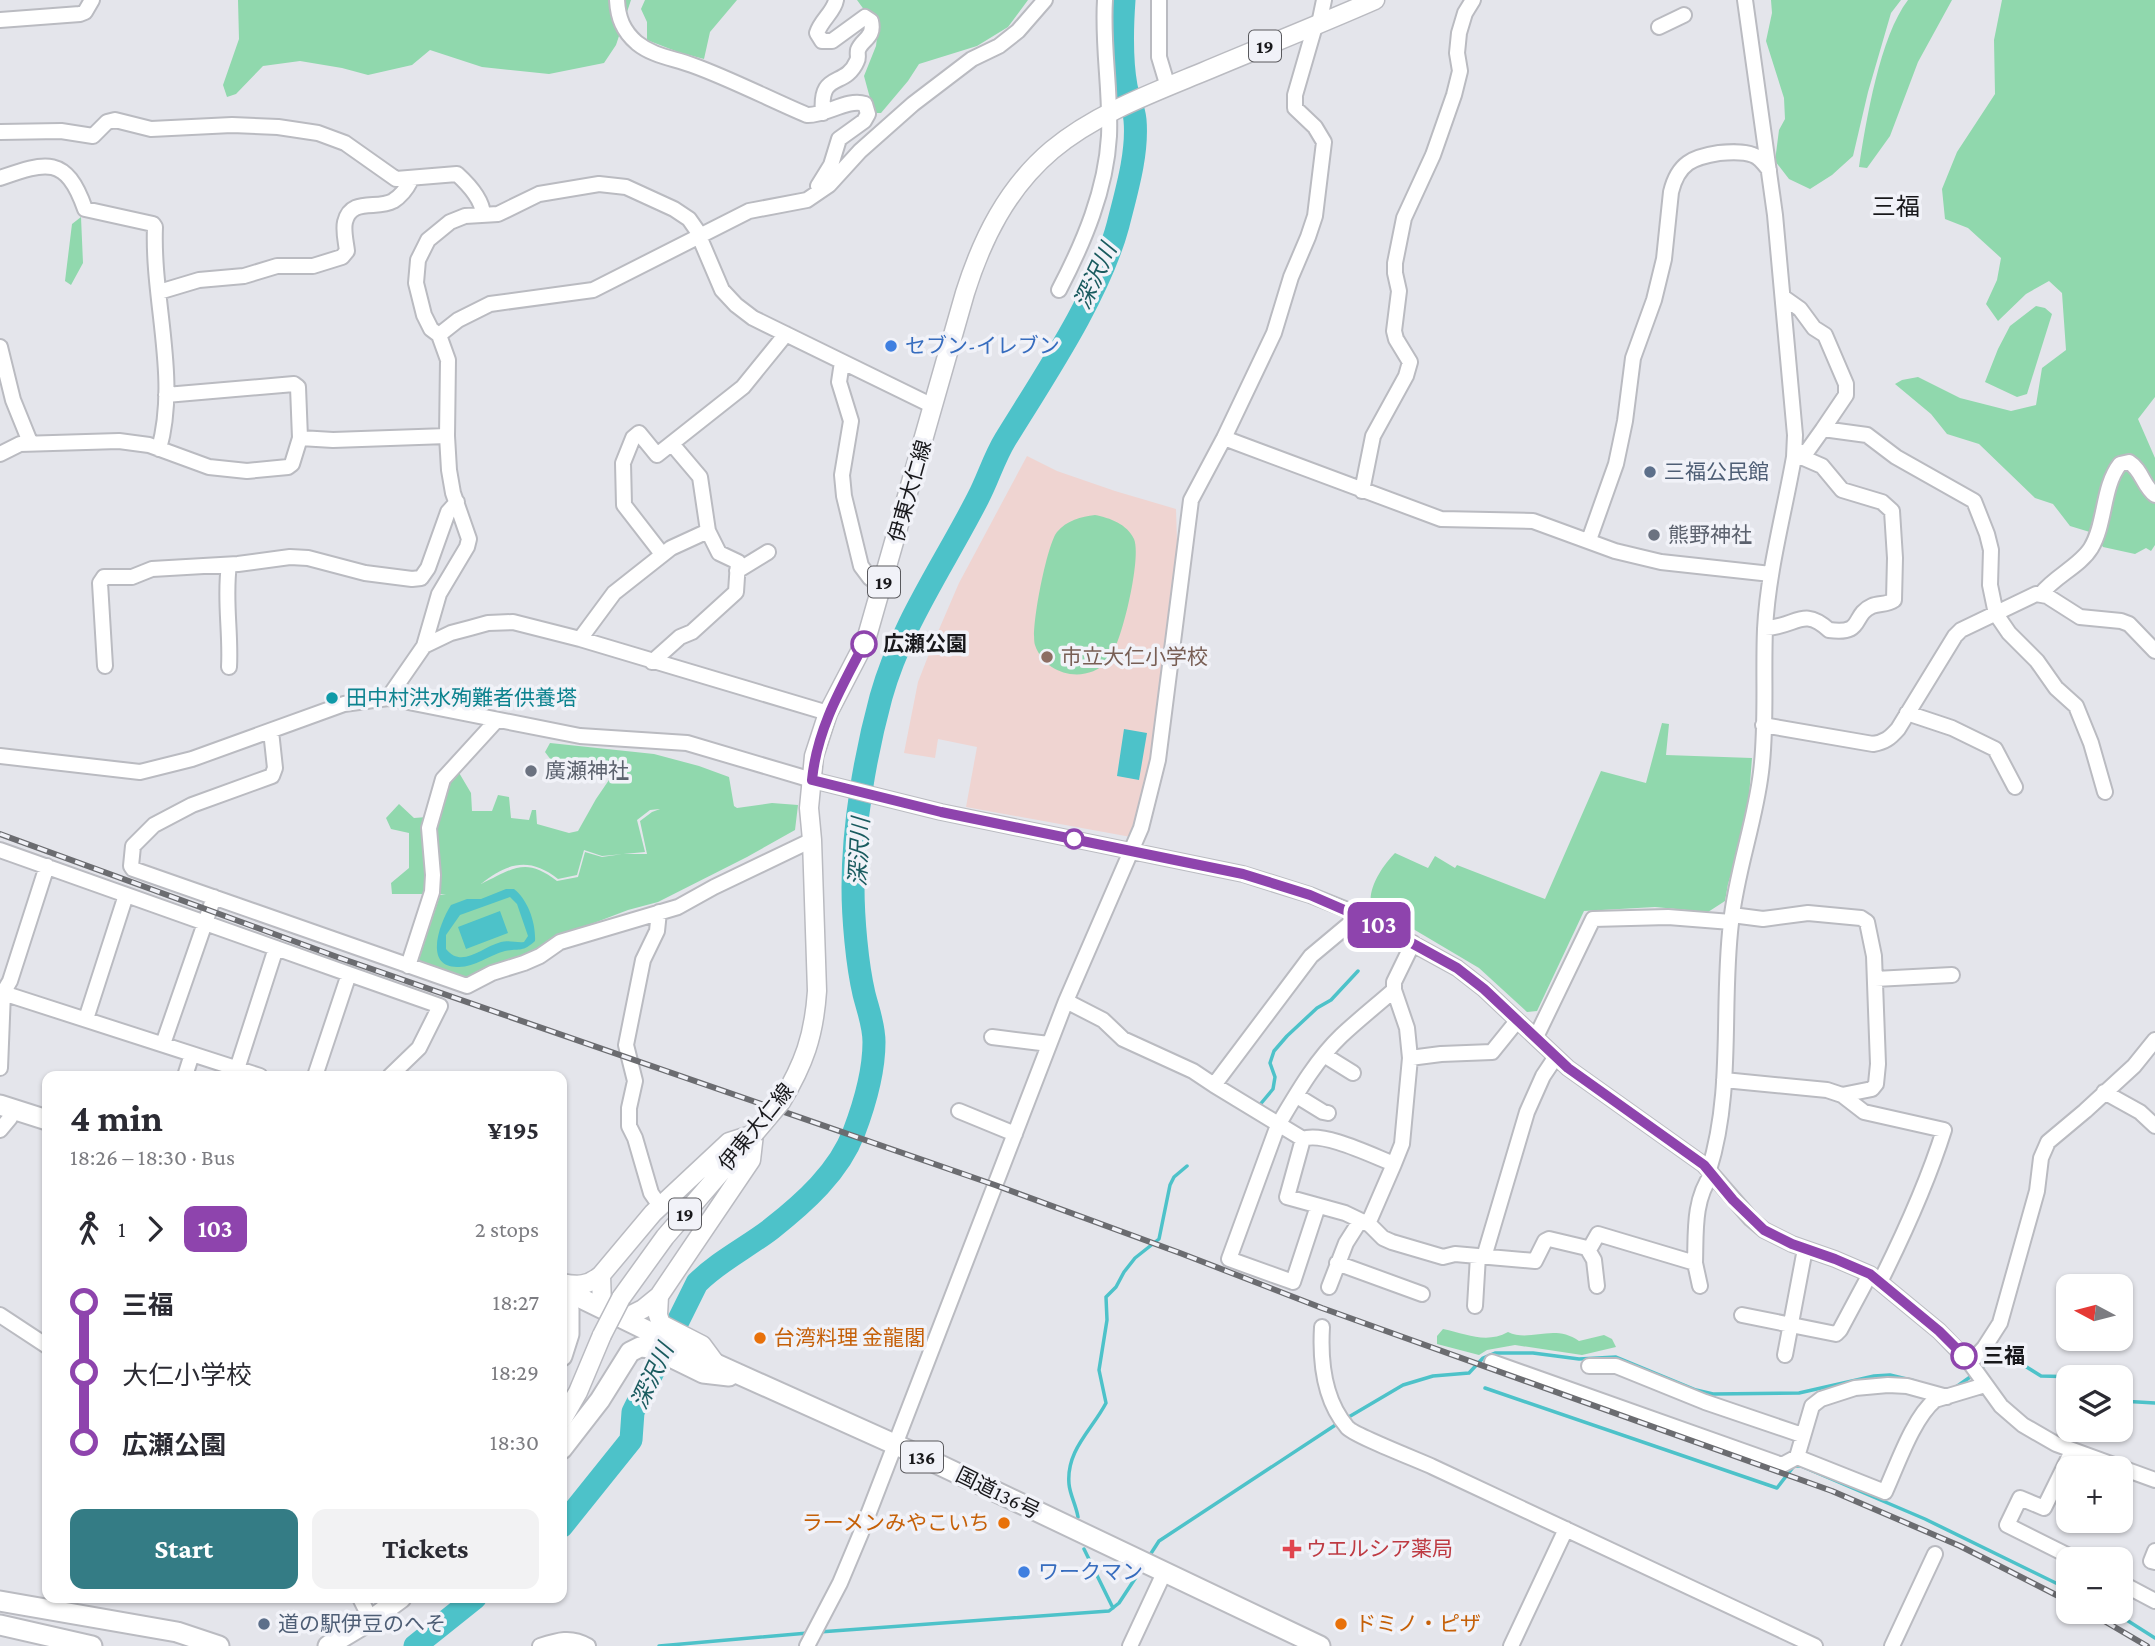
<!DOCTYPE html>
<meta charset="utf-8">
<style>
body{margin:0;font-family:"Crimson Pro","Noto Sans JP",serif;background:#f2f2f3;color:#2b2b33;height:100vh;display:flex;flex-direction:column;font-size:26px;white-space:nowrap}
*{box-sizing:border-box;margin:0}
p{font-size:23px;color:#7c7c81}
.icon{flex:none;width:38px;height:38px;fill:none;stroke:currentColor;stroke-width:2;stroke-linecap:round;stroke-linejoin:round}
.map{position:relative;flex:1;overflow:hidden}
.sheet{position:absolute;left:42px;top:1071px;width:525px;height:532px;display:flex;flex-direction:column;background:#fff;border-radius:14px;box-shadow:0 2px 5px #0004}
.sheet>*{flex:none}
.badge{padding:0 14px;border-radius:10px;font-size:24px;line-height:46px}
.needle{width:46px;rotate:277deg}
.tools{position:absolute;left:2056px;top:1274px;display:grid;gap:14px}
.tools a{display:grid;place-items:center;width:77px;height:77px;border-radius:14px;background:#fff;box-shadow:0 2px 5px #0004;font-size:35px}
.map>.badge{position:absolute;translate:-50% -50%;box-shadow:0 0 0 4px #fff}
.legs{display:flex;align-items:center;gap:10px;height:77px;padding:0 28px;font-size:23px}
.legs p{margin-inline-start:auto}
.head{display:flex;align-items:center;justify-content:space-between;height:119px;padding:0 28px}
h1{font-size:38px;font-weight:700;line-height:52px}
.action{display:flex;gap:14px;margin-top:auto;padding:14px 28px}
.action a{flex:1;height:80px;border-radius:14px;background:#347c85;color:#fff;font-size:28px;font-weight:700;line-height:80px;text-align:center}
.action a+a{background:#f2f2f3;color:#2b2b33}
ul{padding:0 28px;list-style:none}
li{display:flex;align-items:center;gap:24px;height:70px;font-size:26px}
li i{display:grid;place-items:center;width:10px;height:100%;margin:0 9px;background:currentColor}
li i::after{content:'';width:18px;height:18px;margin:-9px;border:5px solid;border-radius:50%;background:#fff}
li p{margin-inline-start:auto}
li:first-child i{background:linear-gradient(#0000 50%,currentColor 0)}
li:last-child i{background:linear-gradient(currentColor 50%,#0000 0)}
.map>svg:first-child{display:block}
.education{fill:#efd4d1}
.green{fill:#90d8ad;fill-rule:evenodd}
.water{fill:#4dc2c9;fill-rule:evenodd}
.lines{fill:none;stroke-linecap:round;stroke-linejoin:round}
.stream{stroke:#4dc2c9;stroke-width:3.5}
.river{stroke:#4dc2c9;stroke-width:23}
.minor-casing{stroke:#babbc1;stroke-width:18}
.major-casing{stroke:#babbc1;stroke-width:21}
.highway-casing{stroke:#babbc1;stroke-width:23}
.minor{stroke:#fff;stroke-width:14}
.major{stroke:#fff;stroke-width:18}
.highway{stroke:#fff;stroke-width:19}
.rail-casing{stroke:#6b6c70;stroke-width:6}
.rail{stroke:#f1f2f8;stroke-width:3.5;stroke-dasharray:10;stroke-linecap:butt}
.major-bridge-casing{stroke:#babbc1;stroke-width:21;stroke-linecap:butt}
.major-bridge{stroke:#fff;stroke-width:18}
.line-1-casing{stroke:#fff;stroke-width:16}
.line-1{stroke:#8e44ad;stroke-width:10}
.shop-dot{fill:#3f7fe0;stroke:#f1f2f8;stroke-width:2.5}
.service-dot{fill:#5c6f8a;stroke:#f1f2f8;stroke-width:2.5}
.worship-dot{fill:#6b7280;stroke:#f1f2f8;stroke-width:2.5}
.stop-1-dot{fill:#fff;stroke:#8e44ad;stroke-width:3.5}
.education-dot{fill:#8d6e63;stroke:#f1f2f8;stroke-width:2.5}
.culture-dot{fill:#0f9aa8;stroke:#f1f2f8;stroke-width:2.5}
.food-dot{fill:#e8710a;stroke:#f1f2f8;stroke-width:2.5}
.health-dot{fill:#e0444e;stroke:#f1f2f8;stroke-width:2.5}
.labels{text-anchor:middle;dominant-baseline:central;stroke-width:7;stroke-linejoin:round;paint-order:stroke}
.shield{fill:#f1f2f8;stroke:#59595d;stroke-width:2}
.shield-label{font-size:19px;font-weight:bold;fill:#18181b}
.shop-label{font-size:21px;fill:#366cbe;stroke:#f1f2f8;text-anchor:start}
.service-label{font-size:21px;fill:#4e5e75;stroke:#f1f2f8;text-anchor:start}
.street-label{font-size:21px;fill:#18181b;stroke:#f1f2f8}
.worship-label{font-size:21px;fill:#5b616d;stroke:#f1f2f8;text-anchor:start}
.stop-label{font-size:21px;font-weight:bold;fill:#18181b;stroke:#f1f2f8;text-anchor:start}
.education-label{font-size:21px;fill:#785e54;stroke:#f1f2f8;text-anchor:start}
.culture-label{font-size:21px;fill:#0d838f;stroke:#f1f2f8;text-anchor:start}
.food-label{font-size:21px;fill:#c56008;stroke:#f1f2f8;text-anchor:start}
.health-label{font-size:21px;fill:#be3a42;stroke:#f1f2f8;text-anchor:start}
.water-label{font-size:23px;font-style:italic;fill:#1a5b5f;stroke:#f1f2f8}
.quarter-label{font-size:24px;fill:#18181b;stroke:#f1f2f8}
</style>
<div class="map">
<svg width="2155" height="1646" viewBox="0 0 2155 1646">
<rect width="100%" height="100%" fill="#e4e5eb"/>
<path class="education" d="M1027 456 1057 471 1115 491 1176 509 1177 542 1172 612 1150 775 1131 837 966 807 977 747 938 739 935 758 904 753 918 682 934 641 959 583Z"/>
<path class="green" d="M238 0H631L616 45 604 63 549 74 482 67 430 50 412 65 368 75 342 68 300 61 263 66 236 94 227 97 223 85 239 39Z
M645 0H737L710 32 704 59 678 52 647 40V22L641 9Z
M857 0H1028L1008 27 977 46 919 64 908 81 881 113H874L864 76 876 46 878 29Z
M1771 0H1901L1891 13 1868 92 1853 156 1832 175 1810 189 1789 179 1775 161 1779 130 1785 119 1784 98 1766 41 1772 13Z
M1908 0H1952L1918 62 1890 136 1867 168 1859 167C1866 121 1880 36 1908 0Z
M2002 0H2155V397L2138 419 2155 458V545L2151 551 2146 548 2135 554 2103 547 2093 533 2070 526 2053 504 2035 498 1979 444 1947 434 1931 414 1895 384 1902 380 1918 377 1960 398 2011 411 2036 405 2042 368 2066 350 2062 293 2049 281 2026 294 1998 321 1986 304 1997 280 2001 258 1968 228 1945 219 1942 189 1957 152 1995 94 1994 40Z
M81 217 83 263 71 285 65 281 72 224Z
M2036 306 2045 308 2052 314 2027 394 2017 397 1985 382 1998 349 2010 326Z
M1095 515C1110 518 1127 524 1134 539 1142 558 1121 647 1108 661 1085 685 1045 675 1035 645 1030 630 1047 544 1057 532 1067 520 1081 517 1095 515Z
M1662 723 1669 724 1666 755 1752 758 1747 822 1728 884 1725 901 1708 912 1655 907 1584 911 1537 1011 1527 1012 1479 968 1371 904C1368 887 1384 864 1395 853L1428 868 1435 856 1455 868 1457 865 1545 899 1601 771 1646 783Z
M550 743 654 754 699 766 729 777 734 806 737 808 772 803 798 805 795 830 747 857 658 902 628 910 560 936 515 961 495 963 472 977H462L423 965 419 959 440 895 446 894H392L391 883 409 868V833L391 829 386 818 399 804 414 818 440 816 445 781 458 771 471 793 472 811H492L498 795 509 797 511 818 529 820 532 810H536L537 824 569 833 578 831 596 799 611 777 583 776 551 760 545 752ZM660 809 652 812 640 821 647 854H623L602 857 585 852 578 877 557 881C525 856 513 869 481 884 508 862 530 857 558 879L577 875 584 850 602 856 645 852 637 820 650 810Z
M1443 1329C1467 1334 1486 1344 1508 1332 1530 1343 1553 1323 1579 1341L1604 1335 1612 1339 1616 1347 1582 1355 1515 1345 1487 1350 1479 1355 1437 1344V1336Z"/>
<path class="water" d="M1124 729 1147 733 1139 780 1117 776Z
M506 889H514C528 900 536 923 535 941 522 953 519 948 505 951 489 955 474 968 457 967 423 967 440 922 451 905L467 899H481ZM510 897 517 904 528 936 524 942C517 943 508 940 501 942 482 947 462 969 446 949V935L460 915Z
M500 911 508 933 466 949 458 927Z"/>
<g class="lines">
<path class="stream" d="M1258 1107 1273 1089 1275 1077 1270 1063 1274 1051 1287 1036 1317 1008 1331 1000 1358 971
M1978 1370 2000 1353H2004L2041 1376 2079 1377
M1956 1387 1973 1375
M1485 1388 1777 1488 1794 1466H1801L1925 1519 2068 1589
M2121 1401 2155 1403
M1347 1418 1403 1385 1433 1376 1469 1373 1483 1358 1495 1353H1533L1579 1359 1616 1357 1696 1390 1713 1394 1799 1393 1874 1376 1890 1375 1915 1381
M1078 1517C1076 1505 1070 1495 1069 1484 1066 1450 1092 1430 1106 1403L1099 1370 1107 1320 1106 1297 1116 1287 1124 1272 1135 1258 1159 1239 1170 1185 1174 1177 1187 1166
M1084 1549 1113 1608
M1148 1558 1159 1541 1340 1422
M2114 1612 2155 1638
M819 1632 1109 1611 1119 1603 1142 1568
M420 1641 429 1646
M659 1646 808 1633"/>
<path class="river" d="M562 1526 631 1440 633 1412 697 1283C719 1261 746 1248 771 1229 804 1203 839 1172 854 1132 865 1103 874 1073 874 1042 874 1025 868 1010 864 994 857 964 853 918 853 887 853 826 865 756 881 697 901 625 945 563 978 498 988 479 994 458 1005 440 1043 378 1099 296 1118 225 1126 193 1138 154 1135 120 1134 108 1128 97 1126 86 1121 58 1122 28 1124 0
M415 1646 475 1598"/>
<defs>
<path id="minor" d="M617 0C618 18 623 31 637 43 653 56 673 58 692 65 731 79 769 99 807 115 826 116 847 98 865 104L868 114 864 121 839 139 831 165 818 186
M1159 0V57L1168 87
M0 20 80 14 85 12 92 0
M1319 24 1324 0
M1659 27 1684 15
M823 113C819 70 845 89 857 61 859 58 857 54 858 50 862 39 875 38 871 21L865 17 832 41H822L817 33C821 20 834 12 836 0
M0 132 61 131 93 136 107 122 115 120 151 129 232 125 278 127 318 133 345 143 396 179 457 174C468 184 482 199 483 214
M0 178C46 162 66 155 85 209L153 224 155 227C152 300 179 377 159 449
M1059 290C1084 242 1106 190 1109 136 1111 91 1102 45 1105 0
M159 292 199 280 244 276 277 266H313L342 257 347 251C346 242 343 231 345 222 351 197 377 210 393 201 401 196 407 188 411 180
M1783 297 1800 309 1814 328 1825 335 1846 384V395L1823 429
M439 335 458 320 490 304 593 290 749 211 807 200 829 185 860 151 913 104 972 59 999 46 1018 31 1045 0
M0 347 13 400 30 442
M842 362 839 382 851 421 842 475 844 496 861 566 870 578 882 587
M166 395 294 384 298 387 300 438 333 440 447 436
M1224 438 1441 519 1533 521 1615 551 1661 562 1771 574
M0 454 20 444 119 441 149 445 209 467 247 471 288 467 292 464 300 438
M1794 457 1808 450 1823 429 1867 435 1896 457 1974 501 1987 534 1991 550 1990 585 1996 614 2009 633 2037 661 2056 688 2076 706 2091 743 2105 792
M1362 491 1373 436 1406 376 1410 362 1396 339 1394 331 1399 291 1395 273V263L1404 218 1433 155 1454 95 1460 71 1457 53 1459 33 1465 13 1473 0
M1589 540 1616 464 1625 421 1633 358 1654 300 1664 259 1671 192C1678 163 1693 157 1719 153 1730 152 1743 151 1753 155 1760 157 1765 165 1769 170
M662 554 624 505 623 463 633 438 639 433 657 455 743 387 786 334
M737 571 768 552
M2041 594C2055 576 2080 566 2091 548 2106 523 2102 487 2120 464L2129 462C2142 470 2143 486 2155 495
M1765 628C1797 627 1802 606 1829 630 1865 635 1851 615 1872 606 1879 603 1887 605 1894 600L1895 558 1892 511 1882 502 1842 490 1822 466 1799 456
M580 639 614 593 671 548 708 531 700 477 672 444
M424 646 451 633 470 628 488 623 513 622 580 639 828 713
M652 662 680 637 692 632 736 592 738 562 719 553 708 531
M105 666 100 583 104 577H132L152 569 238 564 290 557 308 558 365 573 412 579 421 578 428 568 448 512 457 502
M229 667C231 632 224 599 229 565
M388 698 424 646 439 594 467 547 469 539 453 493 449 470 447 436 448 360 439 335 431 329 424 315 416 283 418 260 428 240 450 222 465 216 498 214 539 194 599 184 626 187 674 209 689 219 696 229 722 290 736 305 753 318 933 406
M1907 713 1952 728 1995 749 2015 787
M1763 725 1873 744C1885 742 1890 738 1898 729L1955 636 1961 630 2036 594 2047 596 2080 617 2121 621 2129 624 2155 651
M271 731 275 768 272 776 192 805 154 825 133 846 131 866 133 869 467 986 492 973 524 963 540 956 560 942 678 907 714 887 812 840
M0 756 140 772 192 759 344 704 388 698 580 736 687 743 812 780 941 812 1243 874 1310 895 1360 915 1457 968 1484 989 1568 1068 1704 1165 1751 1219 1764 1230 1792 1244 1835 1259 1870 1274 1939 1331 1970 1363 2001 1406 2023 1425 2056 1444 2155 1480
M0 850 349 974 315 1076
M659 912 657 931 643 960 626 1045 635 1081 629 1108V1126L635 1138 651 1193 660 1206
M1732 915 1763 919 1808 913 1861 918 1867 922 1874 956 1878 1064 1876 1084 1872 1089 1842 1095
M408 966 432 892 433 875 429 828 443 779 496 721
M349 974 440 1006 419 1048 390 1076
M1875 979 1952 975
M3 993 260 1076
M1066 1001 1103 1020 1123 1039 1193 1071 1214 1085 1311 956 1360 915
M86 1019 126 895
M992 1037 1049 1044
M1536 1037 1593 919 1668 917 1731 922
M163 1044 214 897
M1324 1055 1353 1073
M1410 1058 1407 1028 1394 990V982L1413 943
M0 1068 3 993 10 981 47 866
M237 1069 276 948
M185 1076 192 1054
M1724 1080 1827 1090 1842 1095 1864 1112 1944 1130C1927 1184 1905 1232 1880 1282
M1214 1085 1303 1139C1323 1131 1373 1156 1394 1164L1402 1144 1410 1058 1441 1054 1492 1052 1517 1021
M2104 1092 2140 1112 2155 1126
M1297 1096 1323 1112 1328 1113
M959 1111 1015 1134
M0 1130 10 1118 14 1109
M1303 1139 1287 1197 1345 1213 1370 1225 1383 1238 1392 1242 1443 1257 1455 1254 1535 1261 1545 1241 1549 1239 1587 1248H1590L1598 1234 1695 1263C1696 1233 1693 1200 1712 1174
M1709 1170C1734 1090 1721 1005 1731 923 1736 872 1755 823 1761 772 1767 725 1763 677 1765 629 1768 571 1784 514 1794 457L1795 435 1775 215 1745 0
M1318 1206 1293 1282 1229 1259 1278 1125C1296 1095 1315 1061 1341 1036 1358 1020 1377 1005 1394 990
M1368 1224 1394 1164
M1587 1248 1594 1260 1597 1286
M1484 1257 1527 1112 1543 1076 1555 1058
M1337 1263 1422 1294
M1695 1263 1700 1286
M1329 1287 1346 1243 1360 1221
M1475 1306 1478 1256
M0 1315 47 1346
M1742 1315 1836 1334 1840 1330 1870 1274
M1322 1327C1320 1361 1323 1399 1347 1427 1353 1435 1418 1460 1433 1467 1561 1526 1688 1586 1815 1646
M1785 1355 1805 1249
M1492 1362 1782 1465 1797 1457 1885 1492C1897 1466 1913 1418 1935 1400L1985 1385
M1970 1363 1984 1348 2000 1323 2037 1191 2041 1158 2048 1142 2085 1111 2134 1066 2155 1040
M1589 1366H1616L1705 1402 1802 1435
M2072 1451 2044 1508 2020 1498 2007 1525 2075 1559
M1797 1457 1812 1406 1821 1399 1855 1388 1888 1385 1907 1386 1947 1397
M2155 1551 2151 1561 2155 1562
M2121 1583 2155 1601
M360 1598 371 1620
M540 1646C558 1640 571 1636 588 1646
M807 1646 840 1583 861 1533 1066 1001 1141 828 1158 760 1191 500 1224 438 1274 333 1291 277 1308 237 1315 216 1324 142 1315 127 1295 108V95L1315 26
M1130 1646 1164 1573
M1511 1646 1566 1529
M1892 1646 1935 1554"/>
<path id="major" d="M781 1102C804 1064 814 1036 817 991L812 840 809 808 814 756 828 713 866 640 965 293C982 239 1007 188 1052 150 1095 114 1152 93 1203 72 1260 48 1318 25 1375 0
M562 1283C578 1286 588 1286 601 1275
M621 1298 665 1237 753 1135
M602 1307 601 1275 653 1213 729 1142 754 1134
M625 1318 643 1309 659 1296
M716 1364 702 1345 661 1324 658 1315 659 1296 751 1160 754 1134
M562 1420 578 1392 602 1335"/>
<path id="highway" d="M0 1105 47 1120
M562 1289 716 1364 923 1457 1320 1646
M562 1302 569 1309V1334L562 1356
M562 1449 600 1400 630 1352 640 1347 652 1348 703 1373 729 1376
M0 1601 177 1632 219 1646
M0 1625 92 1646
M328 1646 371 1620 401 1598"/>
</defs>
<use href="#minor" class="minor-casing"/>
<use href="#major" class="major-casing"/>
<use href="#highway" class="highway-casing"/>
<use href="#minor" class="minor"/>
<use href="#major" class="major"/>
<use href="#highway" class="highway"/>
<defs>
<path id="rail" d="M0 834 340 958 995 1185 1180 1253 1322 1308 1832 1491 1960 1546 2068 1601
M2089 1612 2147 1646"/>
</defs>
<use href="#rail" class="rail-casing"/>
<use href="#rail" class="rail"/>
<defs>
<path id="major-bridge" d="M754 1134 781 1102
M602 1335 621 1298"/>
</defs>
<use href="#major-bridge" class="major-bridge-casing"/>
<use href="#major-bridge" class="major-bridge"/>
</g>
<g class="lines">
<defs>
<path id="line-1" d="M864 644C841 688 817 729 812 780L941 812 1243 874 1310 895 1379 925 1457 968 1484 989 1568 1068 1704 1165 1733 1200 1764 1230 1792 1244 1835 1259 1870 1274 1939 1331 1964 1356"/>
</defs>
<use href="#line-1" class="line-1-casing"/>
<use href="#line-1" class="line-1"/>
</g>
<g class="shop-dot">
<circle cx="891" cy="346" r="7"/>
<circle cx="1024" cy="1572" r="7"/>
</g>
<g class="service-dot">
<circle cx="1650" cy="472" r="7"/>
<circle cx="264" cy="1624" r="7"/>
</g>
<g class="worship-dot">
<circle cx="1654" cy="535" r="7"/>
<circle cx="531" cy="771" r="7"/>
</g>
<g class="stop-1-dot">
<circle cx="864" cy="644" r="12"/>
<circle cx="1074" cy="839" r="9"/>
<circle cx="1964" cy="1356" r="12"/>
</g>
<circle class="education-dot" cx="1047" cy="657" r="7"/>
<circle class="culture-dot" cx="332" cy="698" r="7"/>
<g class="food-dot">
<circle cx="760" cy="1338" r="7"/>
<circle cx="1004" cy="1523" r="7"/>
<circle cx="1341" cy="1624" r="7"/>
</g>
<path class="health-dot" d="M1288.5 1538.5h7v7h7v7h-7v7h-7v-7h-7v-7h7z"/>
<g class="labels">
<g class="shield">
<rect x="1249" y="30.5" width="32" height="31" rx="5"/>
<rect x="868" y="566.5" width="32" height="31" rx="5"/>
<rect x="669" y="1198.5" width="32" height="31" rx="5"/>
<rect x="901" y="1441.5" width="42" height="31" rx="5"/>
</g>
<g class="shield-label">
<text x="1265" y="46">19</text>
<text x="884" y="582">19</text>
<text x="685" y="1214">19</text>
<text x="922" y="1457">136</text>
</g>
<g class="shop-label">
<text x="905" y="346">セブン-イレブン</text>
<text x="1038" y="1572">ワークマン</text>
</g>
<g class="service-label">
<text x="1664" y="472">三福公民館</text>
<text x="278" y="1624">道の駅伊豆のへそ</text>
</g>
<g class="street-label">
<text transform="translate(910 491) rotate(-74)">伊東大仁線</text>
<text transform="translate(756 1127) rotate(-51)">伊東大仁線</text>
<text transform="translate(998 1493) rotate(26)">国道136号</text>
</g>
<g class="worship-label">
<text x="1668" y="535">熊野神社</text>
<text x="545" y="771">廣瀬神社</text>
</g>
<g class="stop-label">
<text x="883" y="644">広瀬公園</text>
<text x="1983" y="1356">三福</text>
</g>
<g class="education-label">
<text x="1061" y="657">市立大仁小学校</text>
</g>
<g class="culture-label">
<text x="346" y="698">田中村洪水殉難者供養塔</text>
</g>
<g class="food-label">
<text x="774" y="1338">台湾料理 金龍閣</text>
<text x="990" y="1523" text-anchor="end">ラーメンみやこいち</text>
<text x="1355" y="1624">ドミノ・ピザ</text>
</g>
<g class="health-label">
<text x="1306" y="1549">ウエルシア薬局</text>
</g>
<g class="water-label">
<text transform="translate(1095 276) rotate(-65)">深沢川</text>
<text transform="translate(859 852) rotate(-87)">深沢川</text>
<text transform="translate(652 1376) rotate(-65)">深沢川</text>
</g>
<g class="quarter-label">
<text x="1896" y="206">三福</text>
</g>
</g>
</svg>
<div class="tools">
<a><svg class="needle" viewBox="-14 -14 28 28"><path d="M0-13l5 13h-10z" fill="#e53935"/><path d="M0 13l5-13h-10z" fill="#7c7c81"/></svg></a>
<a><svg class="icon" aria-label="layers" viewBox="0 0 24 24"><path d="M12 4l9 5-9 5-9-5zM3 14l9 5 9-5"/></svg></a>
<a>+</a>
<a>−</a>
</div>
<b class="badge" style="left:1379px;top:925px;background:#8e44ad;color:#fff">103</b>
<section class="sheet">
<div class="head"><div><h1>4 min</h1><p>18:26 – 18:30 · Bus</p></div><b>¥195</b></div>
<div class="legs"><svg class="icon" aria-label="walk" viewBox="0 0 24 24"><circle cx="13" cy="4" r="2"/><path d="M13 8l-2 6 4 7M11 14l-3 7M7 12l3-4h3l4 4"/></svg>1<svg class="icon" aria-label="forward" viewBox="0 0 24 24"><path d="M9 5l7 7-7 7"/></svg><b class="badge" style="background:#8e44ad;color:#fff">103</b><p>2 stops</p></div>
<ul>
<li><i style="color:#8e44ad"></i><b>三福</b><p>18:27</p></li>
<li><i style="color:#8e44ad"></i><span>大仁小学校</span><p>18:29</p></li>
<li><i style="color:#8e44ad"></i><b>広瀬公園</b><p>18:30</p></li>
</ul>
<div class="action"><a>Start</a><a>Tickets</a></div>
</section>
</div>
